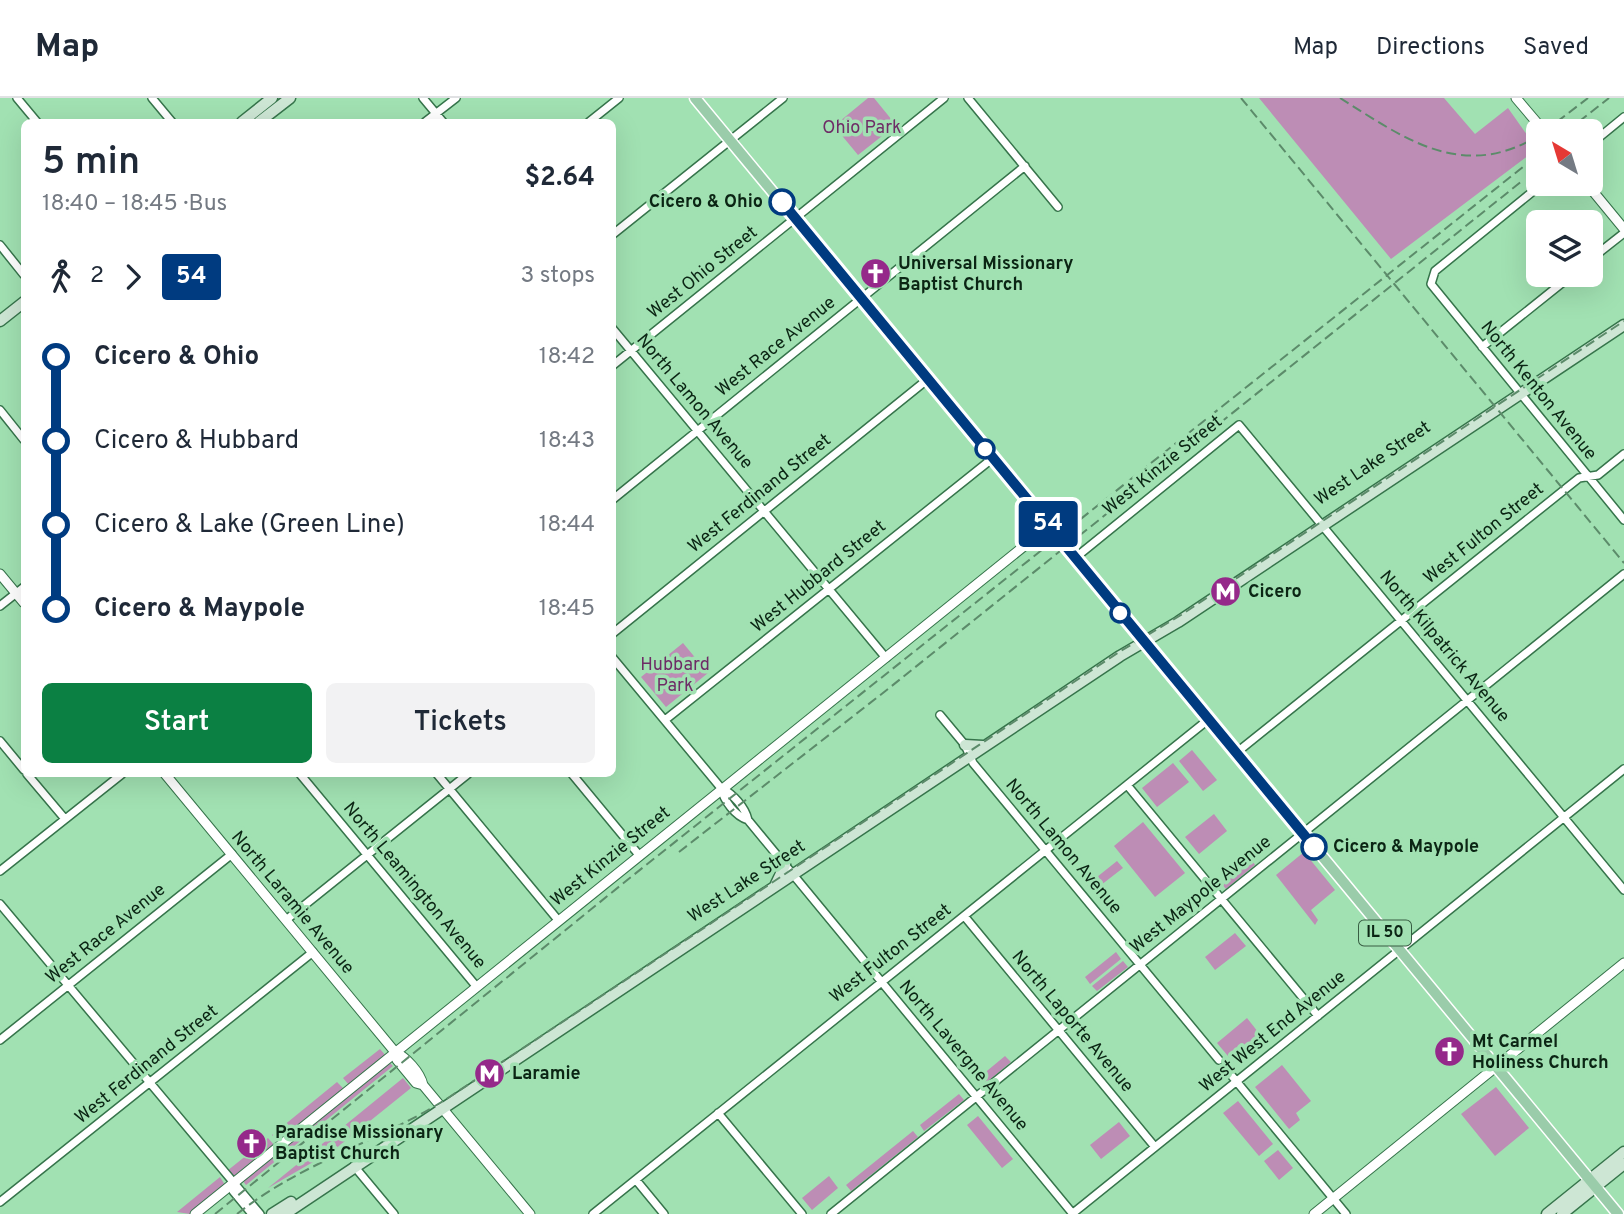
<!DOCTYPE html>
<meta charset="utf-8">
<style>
body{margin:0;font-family:Overpass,sans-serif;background:#f2f2f3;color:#1f2937;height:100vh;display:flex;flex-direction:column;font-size:26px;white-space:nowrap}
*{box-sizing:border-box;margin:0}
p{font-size:23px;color:#747a83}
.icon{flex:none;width:38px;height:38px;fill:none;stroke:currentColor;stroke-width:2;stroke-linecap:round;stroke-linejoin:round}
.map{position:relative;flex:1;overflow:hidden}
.sheet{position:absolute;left:21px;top:21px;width:595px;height:658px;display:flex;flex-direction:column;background:#fff;border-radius:10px;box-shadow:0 7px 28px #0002}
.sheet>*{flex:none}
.badge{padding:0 14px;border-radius:5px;font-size:24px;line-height:46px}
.needle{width:46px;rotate:322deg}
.tools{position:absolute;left:1526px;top:21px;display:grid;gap:14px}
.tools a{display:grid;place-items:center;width:77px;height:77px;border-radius:10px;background:#fff;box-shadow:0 7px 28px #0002;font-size:35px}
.map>.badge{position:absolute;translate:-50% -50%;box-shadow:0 0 0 4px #fff}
.legs{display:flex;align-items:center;gap:10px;height:77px;padding:0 21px;font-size:23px}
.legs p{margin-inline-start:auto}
.headline{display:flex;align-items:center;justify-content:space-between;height:119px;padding:0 21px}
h1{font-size:38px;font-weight:600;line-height:52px}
.action{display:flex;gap:14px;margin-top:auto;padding:14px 21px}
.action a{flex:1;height:80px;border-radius:10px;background:#0b8043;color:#fff;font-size:28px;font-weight:600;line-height:80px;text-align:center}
.action a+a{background:#f2f2f3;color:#1f2937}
ul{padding:0 21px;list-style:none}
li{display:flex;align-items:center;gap:24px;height:84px;font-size:26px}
li i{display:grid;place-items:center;width:10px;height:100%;margin:0 9px;background:currentColor}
li i::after{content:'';width:18px;height:18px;margin:-9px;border:5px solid;border-radius:50%;background:#fff}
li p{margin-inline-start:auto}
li:first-child i{background:linear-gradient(#0000 50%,currentColor 0)}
li:last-child i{background:linear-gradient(currentColor 50%,#0000 0)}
header{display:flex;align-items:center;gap:42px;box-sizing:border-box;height:98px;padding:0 35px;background:#fff;border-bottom:2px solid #e0e1e3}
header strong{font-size:33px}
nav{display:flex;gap:38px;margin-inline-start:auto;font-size:24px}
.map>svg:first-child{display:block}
.green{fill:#bd8db5}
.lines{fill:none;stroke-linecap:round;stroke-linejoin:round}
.minor-casing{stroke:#36744b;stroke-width:10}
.tertiary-casing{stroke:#36744b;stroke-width:11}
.secondary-casing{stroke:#36744b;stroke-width:13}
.primary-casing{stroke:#fff;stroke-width:13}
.minor{stroke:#fff;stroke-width:7}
.tertiary{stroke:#fff;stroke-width:9}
.secondary{stroke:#cde6d4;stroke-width:10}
.primary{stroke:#9accaa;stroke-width:10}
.rail{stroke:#5c8b6a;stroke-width:2;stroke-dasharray:10 5;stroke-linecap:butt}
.line-1-casing{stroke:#fff;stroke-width:16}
.line-1{stroke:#003b80;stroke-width:10}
.stop-1-dot{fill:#fff;stroke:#003b80;stroke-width:3.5}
.labels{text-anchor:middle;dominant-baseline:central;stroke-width:7;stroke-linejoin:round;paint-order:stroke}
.shield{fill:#a1e1b2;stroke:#385d43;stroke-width:2}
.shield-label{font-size:16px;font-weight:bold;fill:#0b2514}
.park-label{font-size:18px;fill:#6e2c66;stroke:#a1e1b2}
.stop-label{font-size:18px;font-weight:bold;fill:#0b2514;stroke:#a1e1b2;text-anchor:end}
.poi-label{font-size:18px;font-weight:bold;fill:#0b2514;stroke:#a1e1b2;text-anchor:start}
.street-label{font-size:18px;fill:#0b2514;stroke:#a1e1b2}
</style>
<header>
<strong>Map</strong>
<nav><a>Map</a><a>Directions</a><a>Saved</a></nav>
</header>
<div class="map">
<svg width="1624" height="1116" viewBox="0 0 1624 1116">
<rect width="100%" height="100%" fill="#a1e1b2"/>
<path class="green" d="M868 0H874L896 27 858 57 834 28Z
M1259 0H1444L1475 36 1508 10 1537 51 1391 161Z
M683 545 708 575 666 609 641 579Z
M1192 652 1217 682 1203 693 1179 663Z
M1173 665 1189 684 1157 709 1142 690Z
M1214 716 1227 733 1199 756 1185 739Z
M1143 724 1185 775 1155 799 1114 748Z
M1304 754 1335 792 1311 812 1318 822 1315 827 1276 777Z
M1250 759 1255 767 1226 791 1220 784Z
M1117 763 1123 770 1092 794 1087 787Z
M1235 835 1246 848 1215 872 1205 859Z
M1116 854 1121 861 1090 886 1085 879Z
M1123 863 1128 869 1097 893 1092 888Z
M1247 920 1262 939 1233 964 1217 945Z
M380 951 386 958 349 987 343 980Z
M1005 958 1011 964 981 989 976 982Z
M390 965 393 968 246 1087 243 1083Z
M1282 967 1311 1003 1296 1015 1300 1022 1289 1031 1255 989Z
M403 980 411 990 334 1052 268 1090Z
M337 984 344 991 278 1043 272 1037Z
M1496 989 1529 1030 1495 1058 1461 1016Z
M959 996 964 1002 924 1033 920 1027Z
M1238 1003 1273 1046 1259 1058 1223 1015Z
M978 1018 1013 1061 1002 1070 967 1027Z
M1119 1024 1130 1038 1101 1061 1090 1047Z
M913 1033 918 1039 851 1093 846 1087Z
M268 1040 275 1048 235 1079 227 1073Z
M1278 1052 1293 1070 1279 1082 1264 1063Z
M829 1078 838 1090 812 1112 802 1100Z
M220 1079 225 1087 190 1116 177 1114Z"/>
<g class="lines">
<defs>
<path id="minor" d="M17 0 37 24
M152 0 172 24
M423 0 443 24
M968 0 1058 109
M425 24 456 0
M589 24 619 0
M1591 46 1624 19
M1542 86 1435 173 1431 186 1624 422
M612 137 783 0
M0 147 24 177
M1591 161 1624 135
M612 230 886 560
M1482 249 1572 177
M612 268 944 0
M0 312 24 342
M612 402 1025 68
M1075 460 1239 327 1624 792
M0 508 24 489
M612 536 928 281
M612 559 721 690C724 703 735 718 748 722
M940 617 965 647 973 665 1219 962
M665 622 993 360
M0 643 24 672
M1236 655 1579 380 1598 377 1624 356
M27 676 65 721
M300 676 476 888
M437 676 558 822
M572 676 639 757
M1127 687 1318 918
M721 690C733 696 745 709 748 722L1073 1116
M0 773 122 676
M0 806 260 1116
M965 819 1155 1049
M286 822 468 676
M0 942 232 756
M1227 972 1346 1116
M718 1015 802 1116
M354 1068 394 1116
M636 1082 664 1116
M232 1086 233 1093 252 1116
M0 1104 313 854
M593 1116 1209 621
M831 1116 1624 476
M1072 1116 1624 671"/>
<path id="tertiary" d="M1516 0 1544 33
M1587 86 1624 131
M0 476 24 505
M165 676 395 954C406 959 420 974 423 987L530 1116
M395 954 397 962 416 985 423 987
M195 1116 1049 428
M1314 1116 1624 865"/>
<path id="secondary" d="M242 24 272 0
M259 24 290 0
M0 223 24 204
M965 647 983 648
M776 786 785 767
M272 1116 291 1104
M285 1116 1120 558 1178 524 1624 227
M1547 1116 1624 1054
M1562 1116 1624 1066"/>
<path id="primary" d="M695 0 1618 1116"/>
</defs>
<use href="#minor" class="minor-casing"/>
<use href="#tertiary" class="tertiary-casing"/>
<use href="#secondary" class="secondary-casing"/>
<use href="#primary" class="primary-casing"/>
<use href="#minor" class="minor"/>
<use href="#tertiary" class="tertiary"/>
<use href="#secondary" class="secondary"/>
<use href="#primary" class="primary"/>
<path class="rail" d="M1241 0 1624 465
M1340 0C1404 40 1462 84 1538 38
M1545 33 1588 0
M1567 33 1609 0
M679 754 888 591 1522 83
M215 1116 626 783 1538 57
M237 1116C304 1063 379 1044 448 1000L1119 554 1181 517 1624 223"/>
</g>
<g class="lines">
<defs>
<path id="line-1" d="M782 104 1314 749"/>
</defs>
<use href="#line-1" class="line-1-casing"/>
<use href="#line-1" class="line-1"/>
</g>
<defs>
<symbol id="church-disc" viewBox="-11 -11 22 22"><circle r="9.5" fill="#95298a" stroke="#a1e1b2"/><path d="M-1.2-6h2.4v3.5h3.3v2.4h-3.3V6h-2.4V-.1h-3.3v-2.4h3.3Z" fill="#fff"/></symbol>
<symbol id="metro-disc" viewBox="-11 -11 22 22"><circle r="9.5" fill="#95298a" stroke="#a1e1b2"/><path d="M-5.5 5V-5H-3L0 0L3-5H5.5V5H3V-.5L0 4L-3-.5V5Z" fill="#fff"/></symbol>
</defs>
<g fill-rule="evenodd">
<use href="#church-disc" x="858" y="158" width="35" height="35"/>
<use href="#metro-disc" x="1208" y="476" width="35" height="35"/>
<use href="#church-disc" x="1432" y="936" width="35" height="35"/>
<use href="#metro-disc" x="472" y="958" width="35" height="35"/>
<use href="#church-disc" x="234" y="1028" width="35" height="35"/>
</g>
<g class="stop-1-dot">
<circle cx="782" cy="104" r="12"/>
<circle cx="985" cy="351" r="9"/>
<circle cx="1120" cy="515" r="9"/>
<circle cx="1314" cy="749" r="12"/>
</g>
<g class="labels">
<rect class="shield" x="1359" y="822.5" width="52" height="25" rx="5"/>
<g class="shield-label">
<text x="1385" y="835">IL 50</text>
</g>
<g class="park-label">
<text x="862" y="30">Ohio Park</text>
<text x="675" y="567">Hubbard<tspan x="675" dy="21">Park</tspan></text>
</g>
<g class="stop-label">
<text x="763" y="104">Cicero &amp; Ohio</text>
<text x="1333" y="749" text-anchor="start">Cicero &amp; Maypole</text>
</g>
<g class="poi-label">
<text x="898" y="166">Universal Missionary<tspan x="898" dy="21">Baptist Church</tspan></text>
<text x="1248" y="494">Cicero</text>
<text x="1472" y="944">Mt Carmel<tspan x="1472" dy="21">Holiness Church</tspan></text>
<text x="512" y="976">Laramie</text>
<text x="275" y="1035">Paradise Missionary<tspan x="275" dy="21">Baptist Church</tspan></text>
</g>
<g class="street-label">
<text transform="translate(703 175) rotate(-39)">West Ohio Street</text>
<text transform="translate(776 249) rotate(-39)">West Race Avenue</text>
<text transform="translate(1538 293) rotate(51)">North Kenton Avenue</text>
<text transform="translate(694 304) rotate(50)">North Lamon Avenue</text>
<text transform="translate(1373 366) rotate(-34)">West Lake Street</text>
<text transform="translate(1163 368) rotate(-39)">West Kinzie Street</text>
<text transform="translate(760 396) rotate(-39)">West Ferdinand Street</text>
<text transform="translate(1484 436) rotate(-39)">West Fulton Street</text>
<text transform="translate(819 479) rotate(-39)">West Hubbard Street</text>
<text transform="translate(1444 549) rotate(50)">North Kilpatrick Avenue</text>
<text transform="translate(1063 749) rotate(50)">North Lamon Avenue</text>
<text transform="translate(611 759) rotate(-39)">West Kinzie Street</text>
<text transform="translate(747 784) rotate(-33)">West Lake Street</text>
<text transform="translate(414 788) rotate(50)">North Leamington Avenue</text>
<text transform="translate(1201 797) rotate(-39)">West Maypole Avenue</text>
<text transform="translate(292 805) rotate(50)">North Laramie Avenue</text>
<text transform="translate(106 836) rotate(-39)">West Race Avenue</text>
<text transform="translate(891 856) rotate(-38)">West Fulton Street</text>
<text transform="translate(1072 924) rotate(50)">North Laporte Avenue</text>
<text transform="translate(1273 934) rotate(-39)">West West End Avenue</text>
<text transform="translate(963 958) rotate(50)">North Lavergne Avenue</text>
<text transform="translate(147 967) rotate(-39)">West Ferdinand Street</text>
</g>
</g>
</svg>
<div class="tools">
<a><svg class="needle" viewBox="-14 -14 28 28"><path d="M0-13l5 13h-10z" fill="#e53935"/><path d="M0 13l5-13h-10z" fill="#747a83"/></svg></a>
<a><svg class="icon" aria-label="layers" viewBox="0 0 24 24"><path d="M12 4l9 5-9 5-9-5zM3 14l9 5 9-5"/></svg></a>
</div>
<b class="badge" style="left:1048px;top:426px;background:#003b80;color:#fff">54</b>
<section class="sheet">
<div class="headline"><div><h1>5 min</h1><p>18:40 – 18:45 · Bus</p></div><b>$2.64</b></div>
<div class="legs"><svg class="icon" aria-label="walk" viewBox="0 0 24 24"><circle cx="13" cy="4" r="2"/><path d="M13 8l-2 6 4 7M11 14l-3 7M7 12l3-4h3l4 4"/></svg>2<svg class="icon" aria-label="forward" viewBox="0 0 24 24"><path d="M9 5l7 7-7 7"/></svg><b class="badge" style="background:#003b80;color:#fff">54</b><p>3 stops</p></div>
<ul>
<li><i style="color:#003b80"></i><b>Cicero &amp; Ohio</b><p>18:42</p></li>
<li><i style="color:#003b80"></i><span>Cicero &amp; Hubbard</span><p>18:43</p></li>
<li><i style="color:#003b80"></i><span>Cicero &amp; Lake (Green Line)</span><p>18:44</p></li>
<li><i style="color:#003b80"></i><b>Cicero &amp; Maypole</b><p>18:45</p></li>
</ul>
<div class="action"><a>Start</a><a>Tickets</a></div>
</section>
</div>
